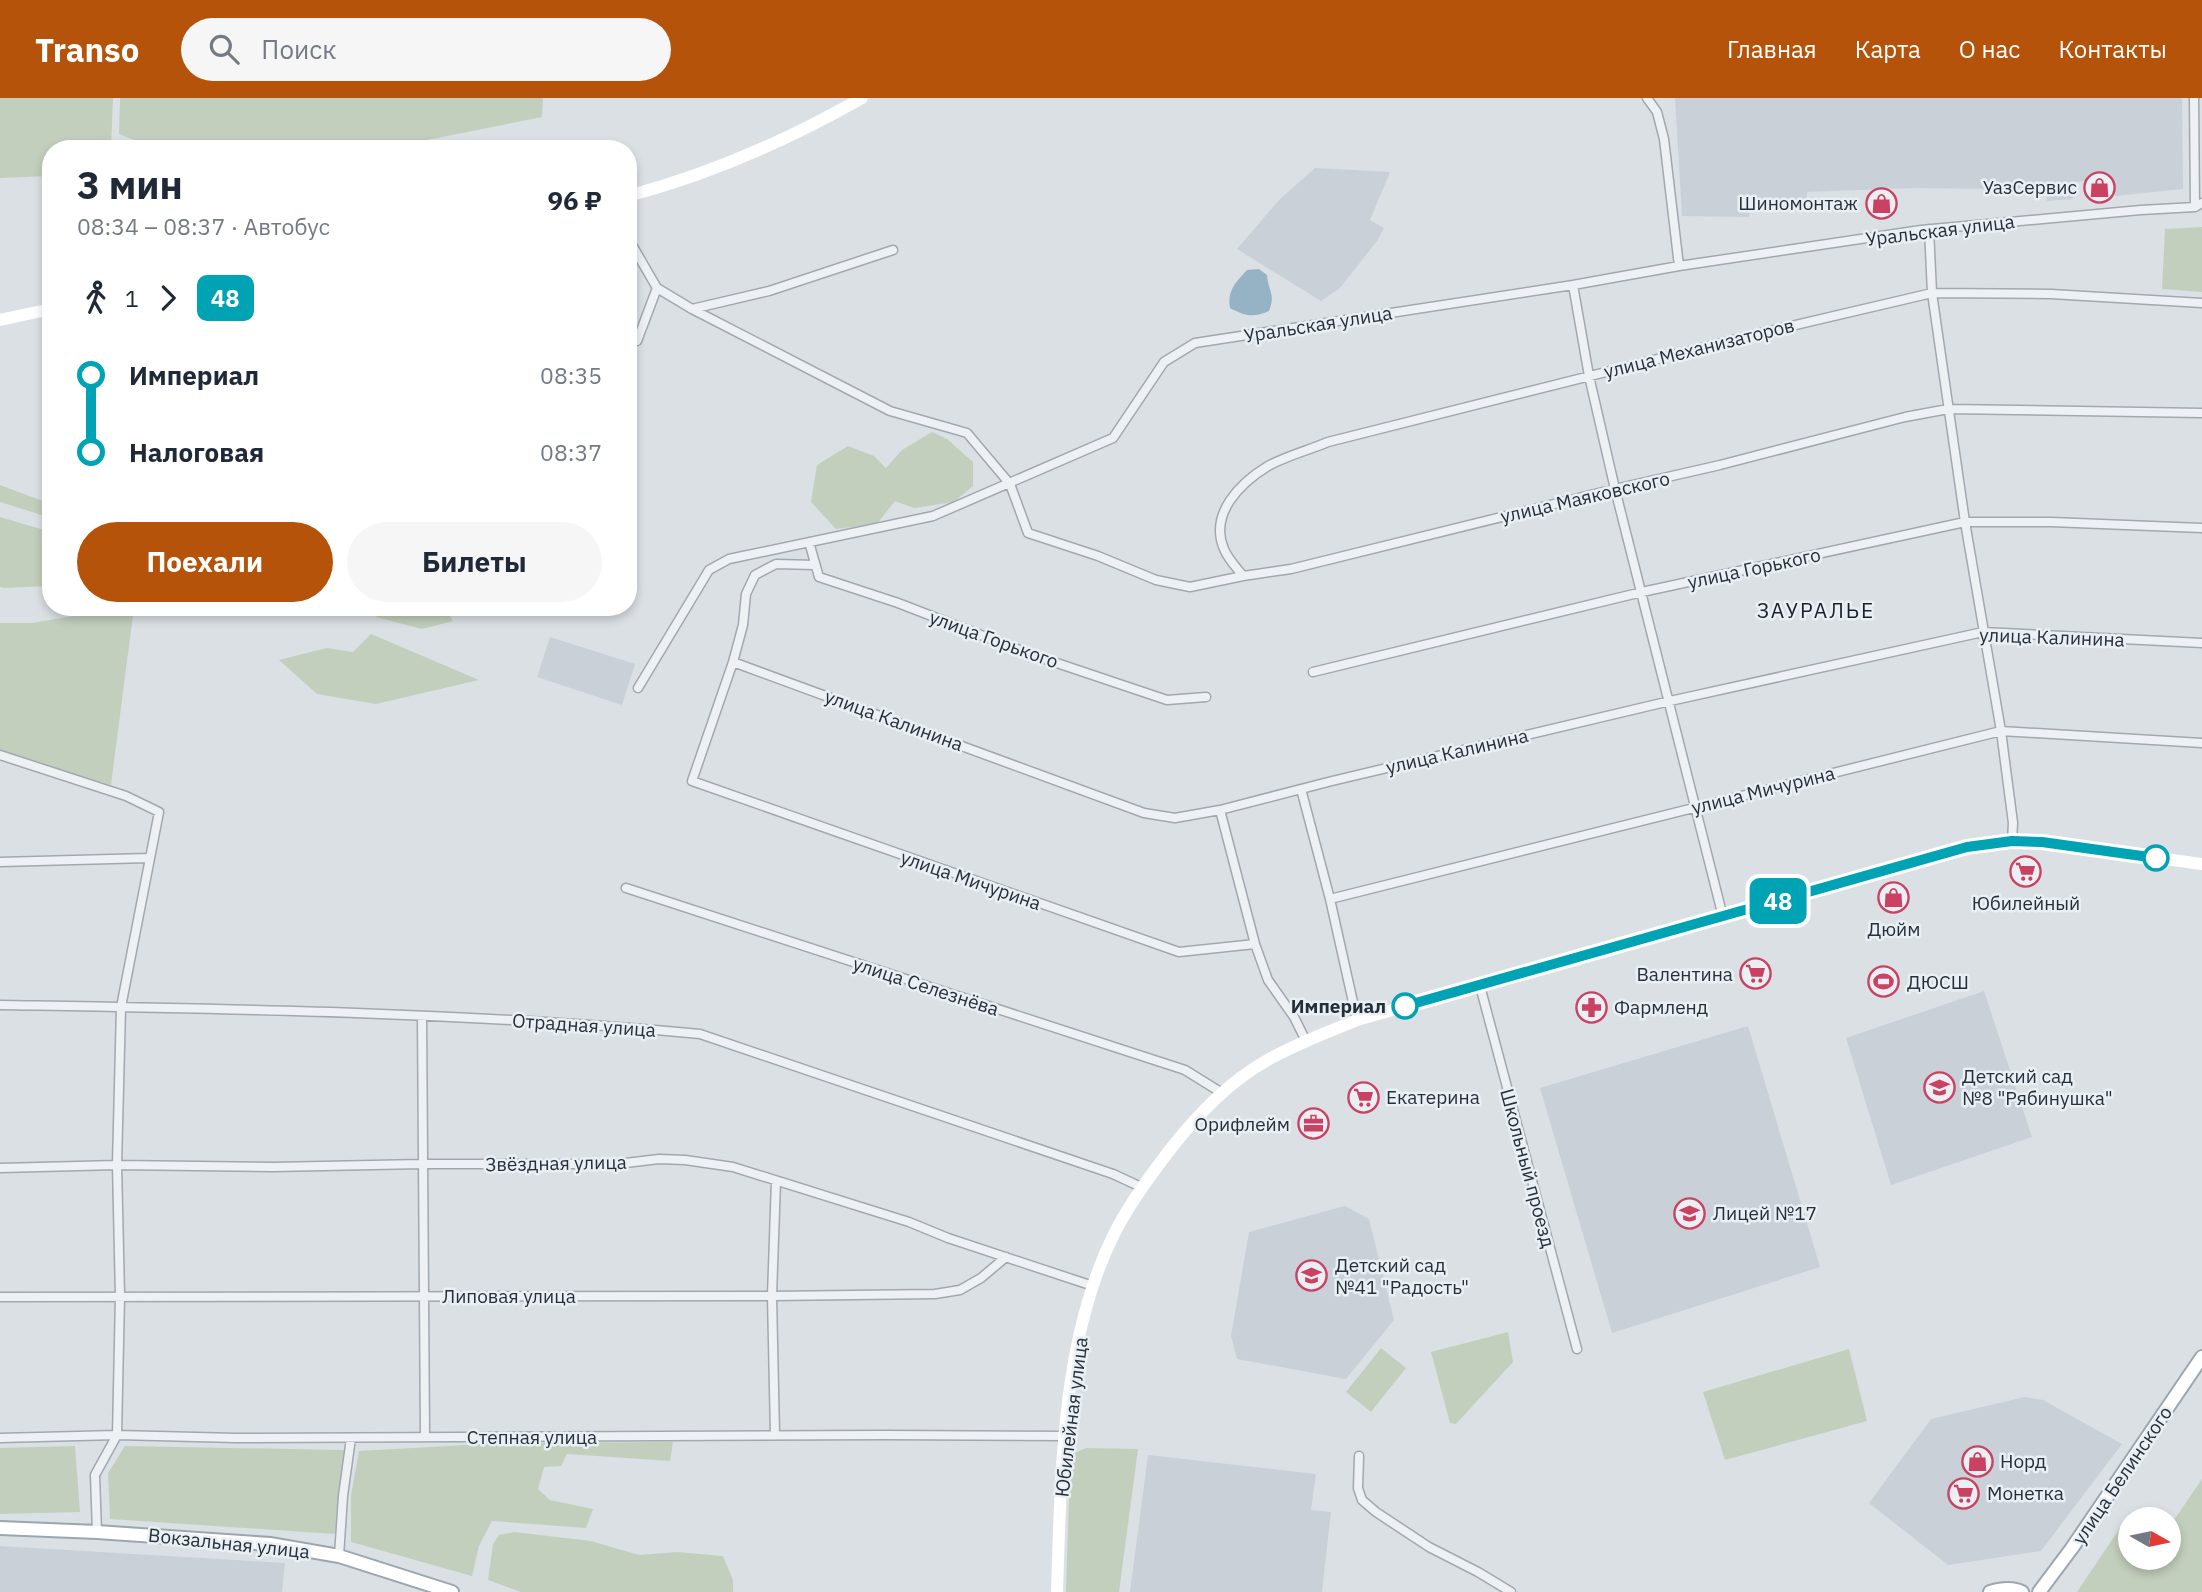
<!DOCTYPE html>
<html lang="ru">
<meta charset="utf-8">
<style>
body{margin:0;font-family:"IBM Plex Sans",sans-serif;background:#f6f6f7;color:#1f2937;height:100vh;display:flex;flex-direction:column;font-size:26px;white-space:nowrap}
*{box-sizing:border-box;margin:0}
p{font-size:23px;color:#747a83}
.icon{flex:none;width:38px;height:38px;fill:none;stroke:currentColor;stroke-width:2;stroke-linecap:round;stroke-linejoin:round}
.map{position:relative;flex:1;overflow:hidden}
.drawer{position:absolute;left:42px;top:42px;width:595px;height:476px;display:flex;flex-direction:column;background:#fff;border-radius:28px;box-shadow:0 4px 10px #0003}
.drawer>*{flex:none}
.badge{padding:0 14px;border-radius:10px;font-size:24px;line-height:46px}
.needle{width:46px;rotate:99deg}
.fabs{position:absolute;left:2118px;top:1409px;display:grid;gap:14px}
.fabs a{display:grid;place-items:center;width:63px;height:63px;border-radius:50%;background:#fff;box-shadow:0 4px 10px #0003;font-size:35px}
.map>.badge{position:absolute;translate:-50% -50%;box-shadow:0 0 0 4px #fff}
.legs{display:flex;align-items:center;gap:10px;height:77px;padding:0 35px;font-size:23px}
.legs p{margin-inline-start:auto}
.headline{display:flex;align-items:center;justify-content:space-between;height:119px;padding:0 35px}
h1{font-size:38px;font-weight:800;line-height:52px}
.action{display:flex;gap:14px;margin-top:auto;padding:14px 35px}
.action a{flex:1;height:80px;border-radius:42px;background:#b45309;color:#fff;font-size:28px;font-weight:800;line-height:80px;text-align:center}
.action a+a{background:#f6f6f7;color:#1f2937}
ul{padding:0 35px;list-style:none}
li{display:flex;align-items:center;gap:24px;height:77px;font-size:26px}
li i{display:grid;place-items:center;width:10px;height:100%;margin:0 9px;background:currentColor}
li i::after{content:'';width:18px;height:18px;margin:-9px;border:5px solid;border-radius:50%;background:#fff}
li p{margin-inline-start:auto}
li:first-child i{background:linear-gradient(#0000 50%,currentColor 0)}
li:last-child i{background:linear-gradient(currentColor 50%,#0000 0)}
header{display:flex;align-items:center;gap:42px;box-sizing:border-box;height:98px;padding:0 35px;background:#b45309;color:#fff}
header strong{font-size:33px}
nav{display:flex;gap:38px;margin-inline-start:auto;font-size:24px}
.search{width:490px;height:63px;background:#f6f6f7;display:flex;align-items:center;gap:18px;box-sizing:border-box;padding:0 24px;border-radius:38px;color:#747a83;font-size:26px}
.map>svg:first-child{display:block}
.built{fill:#c9d0d7}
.green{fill:#c3cfbd}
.water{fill:#96b2c5}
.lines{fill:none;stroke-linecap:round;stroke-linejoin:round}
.street-casing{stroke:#a1a8af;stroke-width:11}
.primary-casing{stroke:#9ba6b1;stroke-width:16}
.street{stroke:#eef1f4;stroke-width:8}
.secondary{stroke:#fff;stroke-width:12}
.primary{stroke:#fff;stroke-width:12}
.line-1-casing{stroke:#fff;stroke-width:16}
.line-1{stroke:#00a3b4;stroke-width:10}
.stop-1-dot{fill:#fff;stroke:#00a3b4;stroke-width:3.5}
.labels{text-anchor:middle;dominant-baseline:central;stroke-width:5;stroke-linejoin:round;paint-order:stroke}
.poi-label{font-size:19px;fill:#26303b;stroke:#eaeff3;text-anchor:start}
.street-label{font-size:19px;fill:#26303b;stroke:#eaeff3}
.stop-label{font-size:19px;font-weight:bold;fill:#26303b;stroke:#eaeff3;text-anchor:end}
.neighbourhood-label{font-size:21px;letter-spacing:2px;fill:#18212c;stroke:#eaeff3}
</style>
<header>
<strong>Transo</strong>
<div class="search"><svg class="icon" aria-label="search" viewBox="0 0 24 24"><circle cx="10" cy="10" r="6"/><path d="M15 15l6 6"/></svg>Поиск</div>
<nav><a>Главная</a><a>Карта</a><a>О нас</a><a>Контакты</a></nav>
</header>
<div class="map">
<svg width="2202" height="1494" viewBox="0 0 2202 1494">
<rect width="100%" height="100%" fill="#dbe0e5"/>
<path class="built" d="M1675 0H2182L2183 91 2115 98 2114 81 2073 84V101L2047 103 2046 89 1991 91 1914 90 1807 94V110L1750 112 1749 119 1682 118Z
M1315 70 1390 74 1370 122 1384 130 1377 143 1340 190 1321 203 1237 151 1280 101Z
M550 539 635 566 622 607 537 579Z
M1984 893 2032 1039 1891 1087 1846 940Z
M1748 928 1820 1169 1612 1235 1540 990Z
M1345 1108 1369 1121 1394 1222 1346 1281 1237 1261 1231 1238 1249 1134Z
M2025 1299 2043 1302 2122 1346 2041 1453 1948 1467 1869 1405 1931 1321Z
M1148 1357 1316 1376 1311 1412 1331 1414 1322 1494H1130Z
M0 1448 285 1465 282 1494H0Z"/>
<path class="green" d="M0 0H113L111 51H51V78L0 80Z
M120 0H543L542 19 382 51H157L119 36Z
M2202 129V194L2162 191 2165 131Z
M932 334 947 341 973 364V388L954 404 914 410 895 403 877 426 836 431 811 404 817 367 848 348 874 358 886 370 902 352Z
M0 387 51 406V420L0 404Z
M0 419 51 434V488L3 490 0 489Z
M127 509H134L111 687 0 655V525H32Z
M385 509H412L422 515 433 509H444L453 523 422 531 376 519Z
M371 536 479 582 376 606 317 596 279 562 327 550 353 554Z
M1508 1234 1513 1264 1456 1326 1450 1325 1431 1254Z
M1381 1250 1406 1270 1371 1314 1346 1294Z
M1849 1251 1867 1323 1725 1362 1703 1294Z
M673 1344 670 1363 567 1356 561 1368 544 1369 538 1391 550 1402 593 1411 586 1430 492 1423 479 1448 472 1478 351 1444V1397L359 1353 501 1345Z
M75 1348 80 1414 0 1416V1350Z
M125 1348 344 1352 335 1436 110 1421 108 1375Z
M1086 1350 1138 1351 1119 1494H1066L1070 1369 1074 1355Z
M2202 1381V1494H2077L2126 1421 2130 1423V1460H2168V1431Z
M514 1434 591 1443 639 1457 677 1454 723 1458 733 1482V1494H521L488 1482 493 1446 499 1437Z"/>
<path class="water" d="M1259 171 1267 177C1268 193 1276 196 1269 213 1253 220 1245 218 1230 210 1227 192 1236 184 1247 172Z"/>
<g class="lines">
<defs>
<path id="street" d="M1647 0 1657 14 1664 41 1679 168
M2194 0 2195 109
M1929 131 1932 195 1965 424 2001 633 2013 725 2012 743
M628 140 657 190
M1573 187 1589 278 1615 391 1723 819
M692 211 890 313 967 335 1010 386 1028 435 1098 458 1156 482 1190 489 1243 478 1291 471 1615 391 1720 367 1905 319 1948 311 2202 315
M628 245 637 243 657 190 692 211 769 193 893 152
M809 444 819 479 898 505 1030 556 1167 602 1206 599
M815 467 776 466 755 477 746 496 743 527 733 564 692 683 1179 854 1255 846
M1243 478C1236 469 1228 461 1224 451 1209 416 1240 385 1268 368 1286 358 1309 352 1328 344L1761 235 1932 195 2051 196 2202 205
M733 564 1144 715 1175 720 1220 712 1332 683 1670 603 1983 534 2202 545
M1313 574 1642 494 1965 424H2051L2202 430
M638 590 709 472 729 461 933 418 1113 340 1164 264 1195 245 1573 187 1679 168 1921 132 2141 112 2195 109 2202 105
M0 657 126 698 159 714 121 909 117 1067 120 1198 117 1337 95 1377 97 1434
M1301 691 1330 801 1357 922
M1220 712 1255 846 1268 882 1294 919 1306 943
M0 764 149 760
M626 790 1185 972 1222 995
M1330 801 2001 633 2202 645
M1480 888 1577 1251
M0 907C233 911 468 914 700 936L1113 1076 1141 1089
M422 918 425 1339
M0 1070 117 1067 273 1069 422 1066H617L659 1061 685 1062 733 1069 909 1124 948 1140 1093 1188
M0 1199 772 1198 935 1196 960 1192 981 1180 1006 1159
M775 1337 772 1198 776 1083
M0 1340 117 1337 236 1340 885 1337 1065 1338
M1359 1358 1358 1390 1362 1402 1376 1414 1429 1449 1478 1474 1511 1494
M339 1458 343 1398 351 1340"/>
<path id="primary" d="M0 1430 97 1434 270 1446 339 1458 452 1494
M1990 1494C2000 1491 2012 1489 2022 1494
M2039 1494 2072 1450 2202 1259"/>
</defs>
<use href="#street" class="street-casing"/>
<use href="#primary" class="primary-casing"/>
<use href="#street" class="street"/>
<path class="secondary" d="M628 98C711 76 788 42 862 0
M0 222 51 211
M1057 1494C1061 1378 1061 1242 1114 1136 1129 1106 1149 1079 1169 1053 1196 1018 1227 985 1266 963 1295 946 1326 935 1357 922L1967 749 2012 743 2042 744 2202 766"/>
<use href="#primary" class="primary"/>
</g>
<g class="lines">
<defs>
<path id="line-1" d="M1405 908 1967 749 2012 743 2042 744 2156 760"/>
</defs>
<use href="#line-1" class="line-1-casing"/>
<use href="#line-1" class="line-1"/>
</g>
<defs>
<symbol id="shop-ring" viewBox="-11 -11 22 22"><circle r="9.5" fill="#eaeff3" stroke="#ca4162" stroke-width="1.5"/><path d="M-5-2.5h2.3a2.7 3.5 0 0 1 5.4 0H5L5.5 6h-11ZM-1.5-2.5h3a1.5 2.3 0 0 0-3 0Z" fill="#ca4162"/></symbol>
<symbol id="supermarket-ring" viewBox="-11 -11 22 22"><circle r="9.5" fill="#eaeff3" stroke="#ca4162" stroke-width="1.5"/><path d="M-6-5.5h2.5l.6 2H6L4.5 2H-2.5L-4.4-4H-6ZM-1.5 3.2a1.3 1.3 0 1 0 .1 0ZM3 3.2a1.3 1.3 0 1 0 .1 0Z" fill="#ca4162"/></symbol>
<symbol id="stadium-ring" viewBox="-11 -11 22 22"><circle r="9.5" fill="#eaeff3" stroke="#ca4162" stroke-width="1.5"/><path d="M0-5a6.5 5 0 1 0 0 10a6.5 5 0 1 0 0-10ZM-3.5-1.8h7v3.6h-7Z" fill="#ca4162"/></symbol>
<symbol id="pharmacy-ring" viewBox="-11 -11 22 22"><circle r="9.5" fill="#eaeff3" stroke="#ca4162" stroke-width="1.5"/><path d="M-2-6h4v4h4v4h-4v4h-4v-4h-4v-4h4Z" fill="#ca4162"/></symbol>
<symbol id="school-ring" viewBox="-11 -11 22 22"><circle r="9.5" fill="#eaeff3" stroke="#ca4162" stroke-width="1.5"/><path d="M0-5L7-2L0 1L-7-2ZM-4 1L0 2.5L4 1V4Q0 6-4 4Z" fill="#ca4162"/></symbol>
<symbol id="office-ring" viewBox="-11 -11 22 22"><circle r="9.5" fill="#eaeff3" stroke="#ca4162" stroke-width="1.5"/><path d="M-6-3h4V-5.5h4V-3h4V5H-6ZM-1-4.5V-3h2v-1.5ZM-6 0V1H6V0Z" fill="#ca4162"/></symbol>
</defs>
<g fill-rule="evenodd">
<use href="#shop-ring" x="2082" y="72" width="35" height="35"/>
<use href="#shop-ring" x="1864" y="88" width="35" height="35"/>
<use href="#supermarket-ring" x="2008" y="756" width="35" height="35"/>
<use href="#shop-ring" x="1876" y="782" width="35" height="35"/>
<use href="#supermarket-ring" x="1738" y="858" width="35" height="35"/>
<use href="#stadium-ring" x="1866" y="866" width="35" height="35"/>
<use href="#pharmacy-ring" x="1574" y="892" width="35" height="35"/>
<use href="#school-ring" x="1922" y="972" width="35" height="35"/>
<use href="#supermarket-ring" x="1346" y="982" width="35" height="35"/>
<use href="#office-ring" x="1296" y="1008" width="35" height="35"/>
<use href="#school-ring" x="1672" y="1098" width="35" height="35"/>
<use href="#school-ring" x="1294" y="1160" width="35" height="35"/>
<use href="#shop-ring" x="1960" y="1346" width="35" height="35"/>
<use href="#supermarket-ring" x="1946" y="1378" width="35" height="35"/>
</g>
<g class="stop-1-dot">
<circle cx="2156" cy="760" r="12"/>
<circle cx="1405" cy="908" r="12"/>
</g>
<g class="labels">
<g class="poi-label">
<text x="2077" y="89" text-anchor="end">УазСервис</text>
<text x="1858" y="105" text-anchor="end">Шиномонтаж</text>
<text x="2026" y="805" text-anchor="middle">Юбилейный</text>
<text x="1894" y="831" text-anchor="middle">Дюйм</text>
<text x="1733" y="876" text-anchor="end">Валентина</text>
<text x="1907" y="884">ДЮСШ</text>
<text x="1614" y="909">Фармленд</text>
<text x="1962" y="978">Детский сад<tspan x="1962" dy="22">№8 "Рябинушка"</tspan></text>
<text x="1386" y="999">Екатерина</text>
<text x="1290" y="1026" text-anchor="end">Орифлейм</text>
<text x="1713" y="1115">Лицей №17</text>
<text x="1335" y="1167">Детский сад<tspan x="1335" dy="22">№41 "Радость"</tspan></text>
<text x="2000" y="1363">Норд</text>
<text x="1987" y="1395">Монетка</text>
</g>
<g class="street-label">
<text transform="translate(1940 132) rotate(-7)">Уральская улица</text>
<text transform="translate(1318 226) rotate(-9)">Уральская улица</text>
<text transform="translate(1699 250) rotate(-14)">улица Механизаторов</text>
<text transform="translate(1585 399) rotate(-13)">улица Маяковского</text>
<text transform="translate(1754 470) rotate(-12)">улица Горького</text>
<text transform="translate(2052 539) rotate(2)">улица Калинина</text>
<text transform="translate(994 541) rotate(20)">улица Горького</text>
<text transform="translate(894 622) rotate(20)">улица Калинина</text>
<text transform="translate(1457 653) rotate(-13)">улица Калинина</text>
<text transform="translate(1763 692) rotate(-14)">улица Мичурина</text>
<text transform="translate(971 782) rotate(19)">улица Мичурина</text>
<text transform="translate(926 888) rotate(18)">улица Селезнёва</text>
<text transform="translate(584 927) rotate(4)">Отрадная улица</text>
<text transform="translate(556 1065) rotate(-1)">Звёздная улица</text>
<text transform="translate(1528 1070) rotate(75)">Школьный проезд</text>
<text x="509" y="1198">Липовая улица</text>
<text transform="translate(1071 1319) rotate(-83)">Юбилейная улица</text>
<text x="532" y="1339">Степная улица</text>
<text transform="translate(2122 1377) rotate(-56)">улица Белинского</text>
<text transform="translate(229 1445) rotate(6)">Вокзальная улица</text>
</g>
<g class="stop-label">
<text x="1386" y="908">Империал</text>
</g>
<g class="neighbourhood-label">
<text x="1816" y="512">ЗАУРАЛЬЕ</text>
</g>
</g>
</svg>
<div class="fabs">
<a><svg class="needle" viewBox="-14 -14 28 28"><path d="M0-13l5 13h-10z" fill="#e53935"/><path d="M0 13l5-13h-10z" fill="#747a83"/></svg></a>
</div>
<b class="badge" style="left:1778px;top:803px;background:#00a3b4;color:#fff">48</b>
<section class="drawer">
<div class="headline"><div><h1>3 мин</h1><p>08:34 – 08:37 · Автобус</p></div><b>96 ₽</b></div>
<div class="legs"><svg class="icon" aria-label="walk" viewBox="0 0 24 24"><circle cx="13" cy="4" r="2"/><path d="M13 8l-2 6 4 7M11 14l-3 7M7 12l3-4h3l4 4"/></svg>1<svg class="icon" aria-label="forward" viewBox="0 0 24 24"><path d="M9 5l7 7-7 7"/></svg><b class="badge" style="background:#00a3b4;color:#fff">48</b></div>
<ul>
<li><i style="color:#00a3b4"></i><b>Империал</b><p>08:35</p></li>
<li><i style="color:#00a3b4"></i><b>Налоговая</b><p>08:37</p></li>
</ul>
<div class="action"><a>Поехали</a><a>Билеты</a></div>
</section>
</div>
